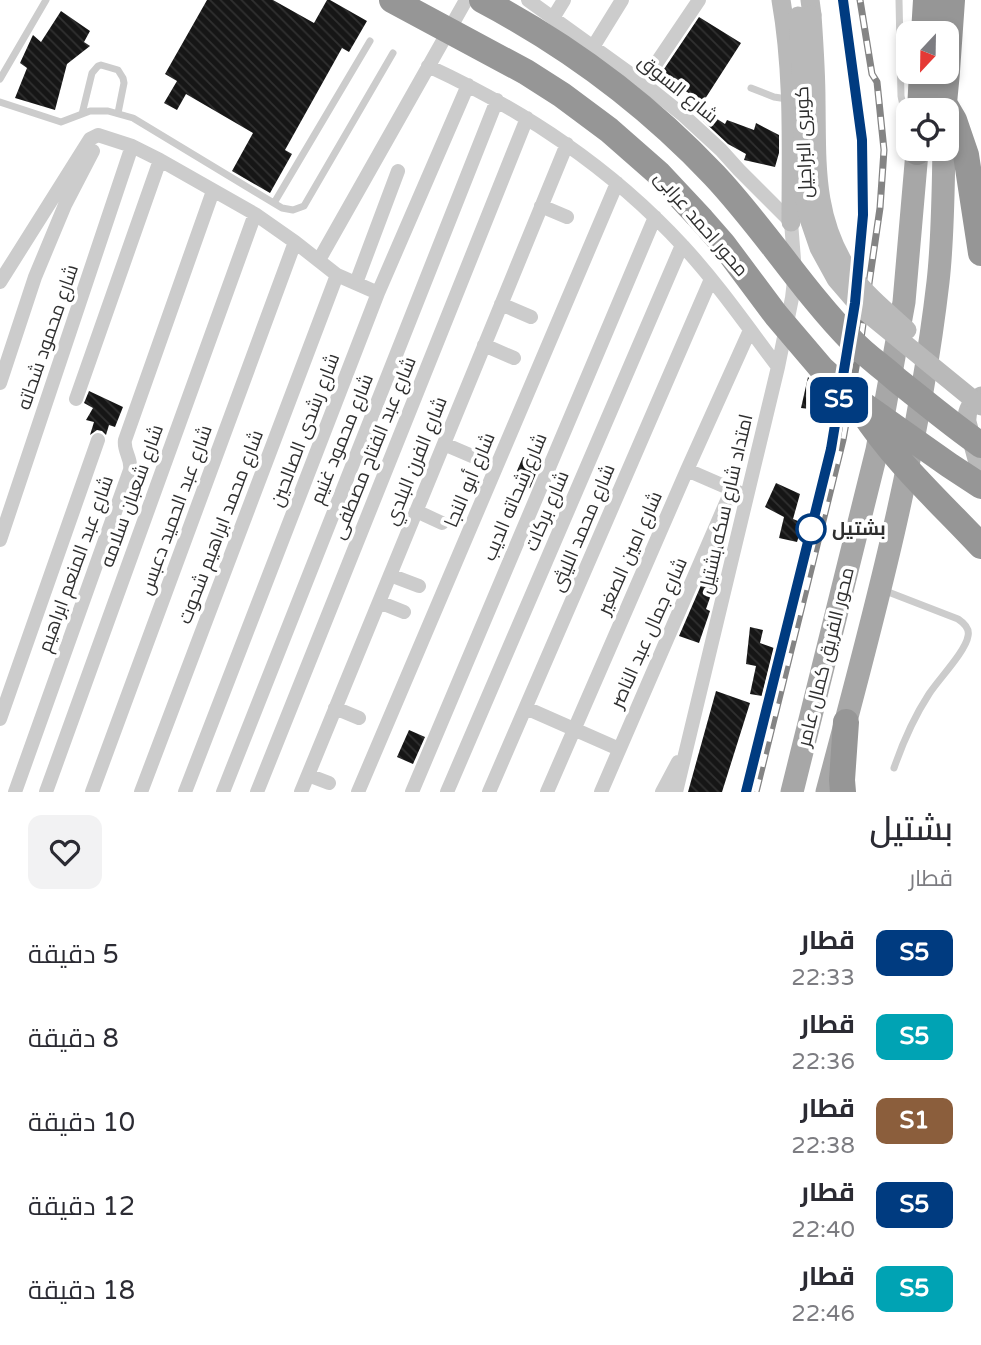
<!DOCTYPE html>
<html lang="ar">
<meta charset="utf-8">
<style>
body{margin:0;font-family:"Varela Round",Cairo,sans-serif;background:#f2f2f3;color:#2b2b33;direction:rtl;height:100vh;display:flex;flex-direction:column;font-size:26px;white-space:nowrap}
*{box-sizing:border-box;margin:0}
p{font-size:23px;color:#7c7c81}
.icon{flex:none;width:38px;height:38px;fill:none;stroke:currentColor;stroke-width:2;stroke-linecap:round;stroke-linejoin:round}
.map{position:relative;height:792px;overflow:hidden;direction:ltr}
.side{display:flex;flex-direction:column;background:#fff;flex:1}
.side>*{flex:none}
.badge{padding:0 14px;border-radius:10px;font-size:24px;line-height:46px}
.needle{width:46px;rotate:202deg}
.fabs{position:absolute;left:896px;top:21px;display:grid;gap:14px}
.fabs a{display:grid;place-items:center;width:63px;height:63px;border-radius:14px;background:#fff;box-shadow:0 4px 10px #0003;font-size:35px}
.map>.badge{position:absolute;translate:-50% -50%;box-shadow:0 0 0 4px #fff}
.round{display:grid;place-items:center;flex:none;width:74px;height:74px;border-radius:14px;background:#f2f2f3}
.head{display:flex;align-items:center;justify-content:space-between;height:119px;padding:0 28px}
h1{font-size:33px;font-weight:600;line-height:52px}
ul{padding:0;list-style:none}
li{display:flex;align-items:center;gap:21px;height:84px;padding:0 28px}
li div{flex:1}
li b{display:block;font-size:26px}
li em{font-style:normal}
li .badge{min-width:77px;font-weight:700;text-align:center}
.map>svg:first-child{display:block}
.building{fill:url(#building-back-hatch)}
.lines{fill:none;stroke-linecap:round;stroke-linejoin:round}
.lane{stroke:#ccc;stroke-width:7}
.street{stroke:#ccc;stroke-width:14}
.secondary{stroke:#b9b9b9;stroke-width:19}
.primary{stroke:#a7a7a7;stroke-width:23}
.highway{stroke:#969696;stroke-width:26}
.rail-casing{stroke:#848484;stroke-width:7}
.rail{stroke:#fff;stroke-width:4.5;stroke-dasharray:13;stroke-linecap:butt}
.secondary-bridge{stroke:#b9b9b9;stroke-width:19}
.highway-bridge{stroke:#969696;stroke-width:26}
.line-casing{stroke:#fff;stroke-width:16}
.line{stroke:#003b80;stroke-width:10}
.stop-dot{fill:#fff;stroke:#003b80;stroke-width:3.5}
.labels{text-anchor:middle;dominant-baseline:central;stroke-width:7;stroke-linejoin:round;paint-order:stroke}
.street-label{font-size:19px;fill:#2f2f2f;stroke:#fff}
.stop-label{font-size:19px;font-weight:bold;fill:#2f2f2f;stroke:#fff;text-anchor:start}
</style>
<div class="map">
<svg width="981" height="792" viewBox="0 0 981 792">
<defs>
<pattern id="building-back-hatch" width="6" height="6" patternUnits="userSpaceOnUse" patternTransform="scale(1.75)"><rect width="6" height="6" fill="#161616"/><path d="M-1 5l2 2M0 0l6 6M5-1l2 2" fill="none" stroke="#303030"/></pattern>
</defs>
<rect width="100%" height="100%" fill="#fff"/>
<path class="building" d="M207 0H273L314 23 327 0H330L367 21 349 52 342 48 285 150 292 154 270 193 232 171 253 133 186 94 177 110 164 103 177 81 165 74Z
M61 11 90 31 84 42 90 46 67 64 55 110 15 98 27 68 20 63 32 37 33 35 41 42Z
M699 17 741 43 703 102 660 75Z
M703 110 725 124 727 120 754 130 756 123 779 135V153L775 167 744 160 746 154 728 144 699 117Z
M808 377 825 393 821 406 813 404 810 409 801 408Z
M89 391 123 407 115 427 109 425 106 435 102 431 97 430 90 435 94 422 86 420 93 408 84 403Z
M523 457 540 464 530 488 513 480Z
M776 483 800 494 793 519 803 523 797 542 779 538 784 517 765 507Z
M729 521 731 522 718 566 720 567 718 575 706 609 710 611 708 617 699 643 679 636Z
M750 627 763 630 760 643 774 648 762 696 750 694 756 666 746 664Z
M716 691 750 703 722 792H688Z
M409 730 425 737 413 764 397 757Z"/>
<g class="lines">
<path class="lane" d="M899 0 901 96 908 129
M0 79 46 0
M751 88 774 97 787 99
M0 102 61 122 90 111H108L133 118 282 208 293 210 304 206 393 53
M82 114 92 73 98 66 101 65 118 70 123 78 124 83 118 113
M274 203 370 41
M883 590 958 619C964 623 970 628 968 636 966 651 938 680 929 694 914 717 903 742 894 768"/>
<path class="street" d="M528 0 643 83 683 115 721 150 739 170 791 222 795 272 792 298 778 367 676 792
M553 18 564 0
M593 47 622 0
M428 66C525 111 610 167 683 246 718 284 747 326 778 367
M643 83 699 0
M541 206 567 217
M319 260 466 0
M0 282 90 139 98 135 132 146 160 160 255 214 295 242 337 275 378 293
M356 283 398 171
M501 304 531 317
M484 345 514 358
M0 383 35 277 65 205 93 151
M76 399 160 160
M444 444 472 456
M687 470 740 493
M416 511 442 523
M0 540 132 146
M390 575 419 586
M379 602 404 612
M335 708 359 718
M526 708 619 749
M0 719 98 440
M308 775 329 783
M15 792 130 470C132 458 123 451 125 440L213 191
M46 792 255 214
M92 792 295 242
M141 792 337 275
M185 792 378 293 468 85
M223 792 497 100
M257 792 527 118
M301 792 567 144
M358 792 617 183
M412 792 655 217
M447 792 682 245
M489 792 711 279
M547 792 687 470 750 330
M601 792 732 489
M662 792 678 762"/>
<path class="secondary" d="M781 0C794 74 791 148 791 222
M810 0 812 15
M981 396C971 403 966 410 967 422L981 474"/>
<path class="primary" d="M792 792 877 450 904 302 917 152
M827 792C872 624 918 455 938 282 943 238 943 193 944 149"/>
<path class="highway" d="M924 33 926 0
M947 71 952 0
M947 72 944 103 954 120 966 155 981 253
M920 110 922 72
M917 152V149
M843 792 842 780 846 722"/>
<defs>
<path id="rail" d="M835 427C847 358 859 287 863 217 867 145 852 71 843 0
M756 792 843 440 860 345 880 208 884 150 877 82 872 74 860 0"/>
</defs>
<use href="#rail" class="rail-casing"/>
<use href="#rail" class="rail"/>
<path class="secondary-bridge" d="M812 15C814 44 816 72 816 101 817 163 813 219 850 273 866 295 887 312 907 330
M798 16 803 104 804 194 807 213 819 248 836 279 861 308 981 406"/>
<path class="highway-bridge" d="M392 0 526 72 562 95 609 130 658 173 702 220 723 244 776 315 822 369 854 398 949 465 981 486
M482 0C569 46 646 103 714 175 764 228 802 290 853 342 866 356 883 367 897 380 925 402 952 425 981 445
M862 411C895 462 940 502 981 546"/>
</g>
<g class="lines">
<defs>
<path id="line" d="M746 792 831 449 855 303 863 215 862 140 843 0"/>
</defs>
<use href="#line" class="line-casing"/>
<use href="#line" class="line"/>
</g>
<circle class="stop-dot" cx="811" cy="529" r="14"/>
<g class="labels">
<g class="street-label">
<text transform="translate(678 89) rotate(39)">شارع السوق</text>
<text transform="translate(804 142) rotate(-92)">كوبرى البراجيل</text>
<text transform="translate(701 224) rotate(49)">محور احمد عرابى</text>
<text transform="translate(48 337) rotate(-71)">شارع محمود شحاته</text>
<text transform="translate(305 430) rotate(-69)">شارع رشدى الصالحين</text>
<text transform="translate(342 439) rotate(-68)">شارع محمود غنيم</text>
<text transform="translate(374 448) rotate(-68)">شارع عبد الفتاح مصطفى</text>
<text transform="translate(416 461) rotate(-68)">شارع الفرن البلدي</text>
<text transform="translate(470 480) rotate(-67)">شارع أبو النجا</text>
<text transform="translate(132 496) rotate(-70)">شارع شعبان سلامه</text>
<text transform="translate(515 497) rotate(-67)">شارع شحاته الديب</text>
<text transform="translate(726 504) rotate(-77)">امتداد شارع سكه بشتيل</text>
<text transform="translate(176 510) rotate(-70)">شارع عبد الحميد دعبس</text>
<text transform="translate(547 511) rotate(-67)">شارع بركات</text>
<text transform="translate(221 527) rotate(-69)">شارع محمد ابراهيم شحوت</text>
<text transform="translate(583 528) rotate(-67)">شارع محمد الليثى</text>
<text transform="translate(630 553) rotate(-66)">شارع امين الصغير</text>
<text transform="translate(76 564) rotate(-70)">شارع عبد المنعم ابراهيم</text>
<text transform="translate(649 633) rotate(-66)">شارع جمال عبد الناصر</text>
<text transform="translate(826 657) rotate(-76)">محور الفريق كمال عامر</text>
</g>
<g class="stop-label">
<text x="832" y="529">بشتيل</text>
</g>
</g>
</svg>
<div class="fabs">
<a><svg class="needle" viewBox="-14 -14 28 28"><path d="M0-13l5 13h-10z" fill="#e53935"/><path d="M0 13l5-13h-10z" fill="#7c7c81"/></svg></a>
<a><svg class="icon" aria-label="locate" viewBox="0 0 24 24"><circle cx="12" cy="12" r="6"/><path d="M12 2v4M12 18v4M2 12h4M18 12h4"/></svg></a>
</div>
<b class="badge" style="left:839px;top:400px;background:#003b80;color:#fff">S5</b>
</div>
<section class="side">
<div class="head"><div><h1>بشتيل</h1><p>قطار</p></div><a class="round"><svg class="icon" aria-label="heart" viewBox="0 0 24 24"><path d="M12 20l-8-8c-3-5 5-10 8-4 3-6 11-1 8 4z"/></svg></a></div>
<ul>
<li><span class="badge" style="background:#003b80;color:#fff">S5</span><div><b>قطار</b><p>22:33</p></div><em>5 دقيقة</em></li>
<li><span class="badge" style="background:#00a3b4;color:#fff">S5</span><div><b>قطار</b><p>22:36</p></div><em>8 دقيقة</em></li>
<li><span class="badge" style="background:#8b5e3c;color:#fff">S1</span><div><b>قطار</b><p>22:38</p></div><em>10 دقيقة</em></li>
<li><span class="badge" style="background:#003b80;color:#fff">S5</span><div><b>قطار</b><p>22:40</p></div><em>12 دقيقة</em></li>
<li><span class="badge" style="background:#00a3b4;color:#fff">S5</span><div><b>قطار</b><p>22:46</p></div><em>18 دقيقة</em></li>
</ul>
</section>
